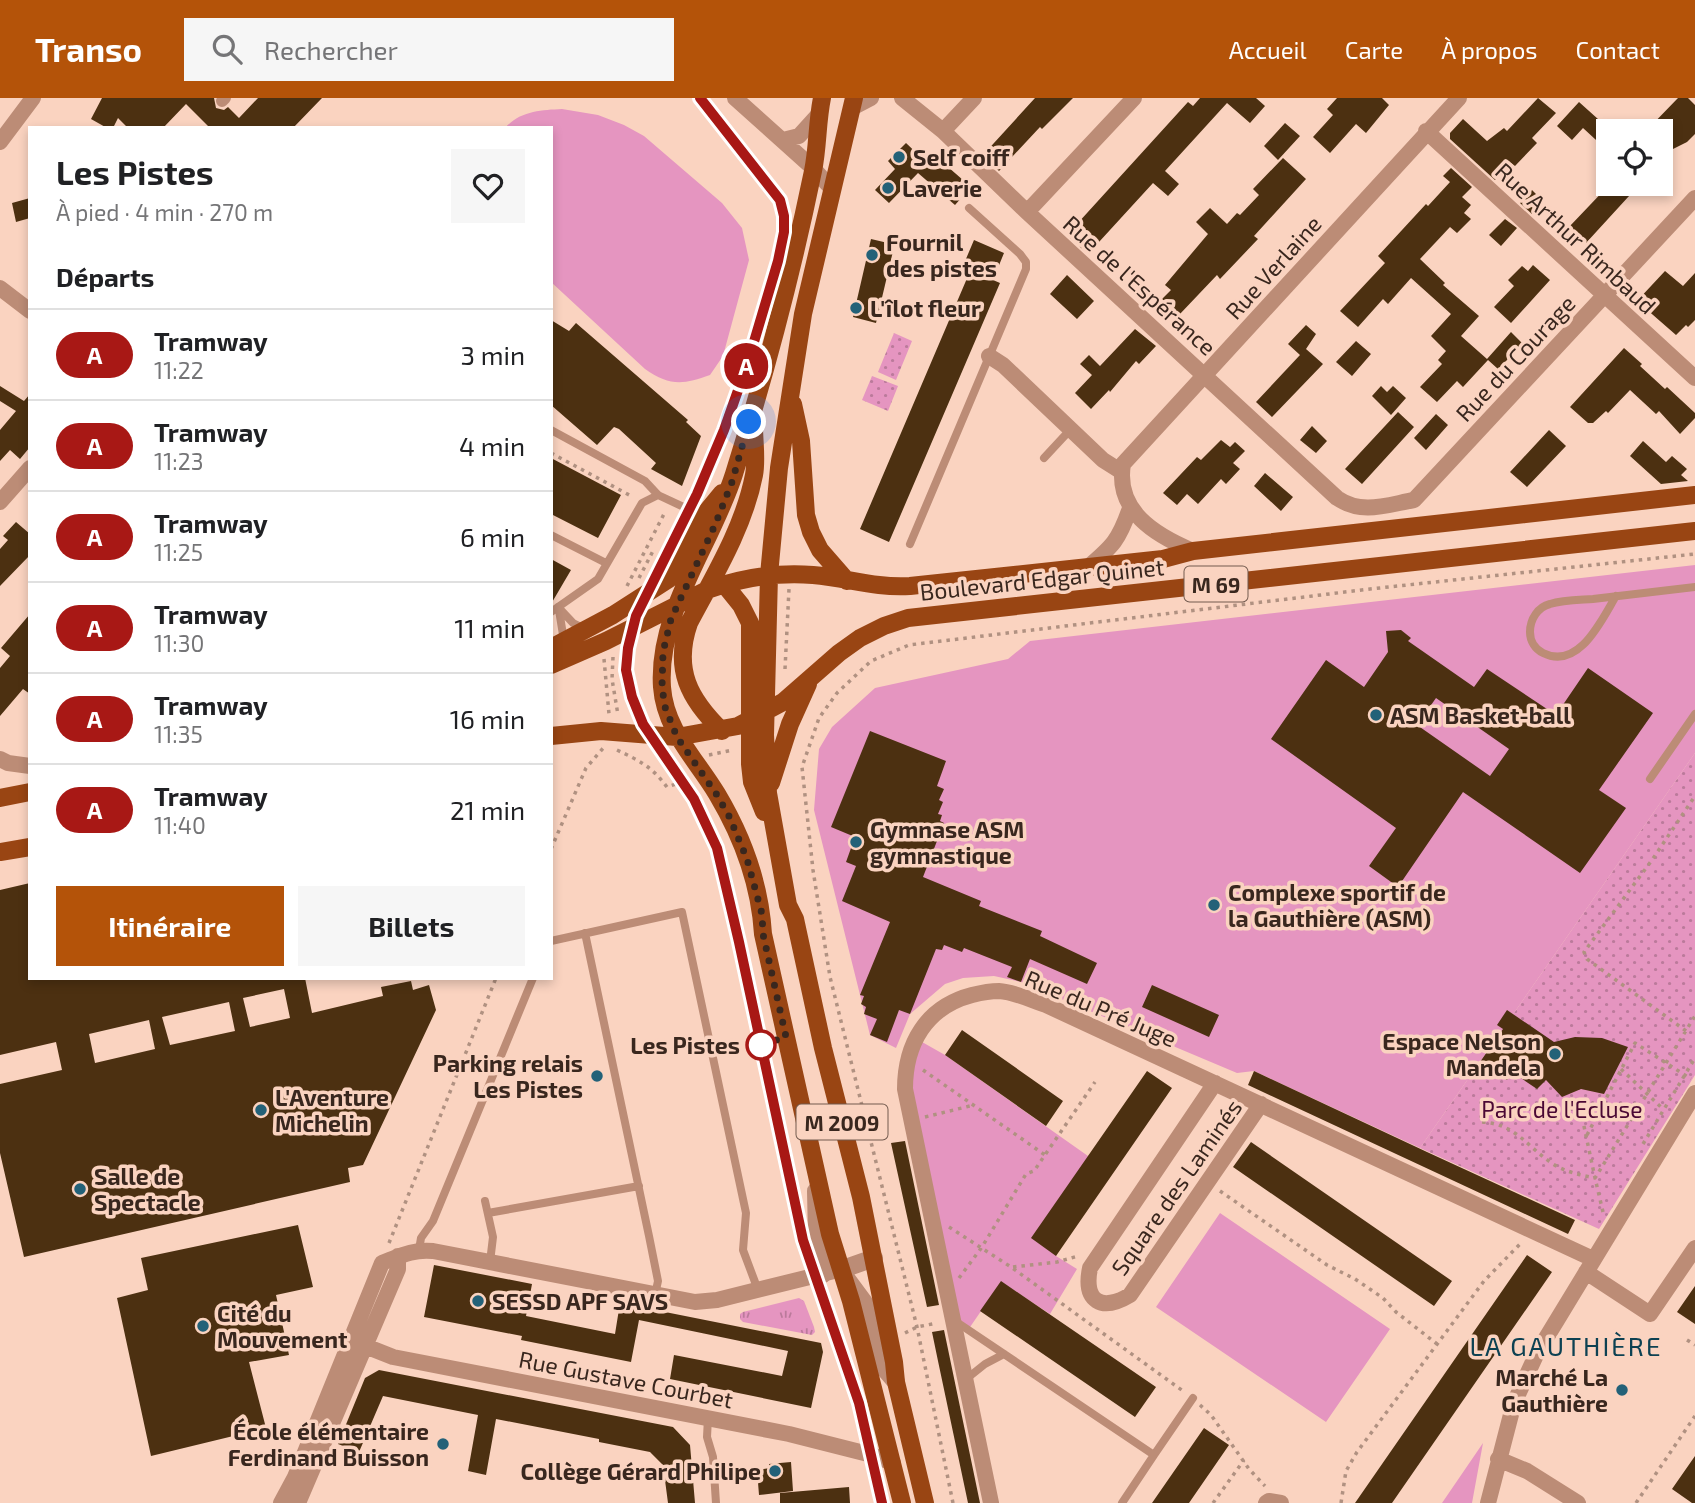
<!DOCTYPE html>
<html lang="fr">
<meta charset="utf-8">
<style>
body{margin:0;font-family:"Exo 2",sans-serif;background:#f6f6f6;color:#202124;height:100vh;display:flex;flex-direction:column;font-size:26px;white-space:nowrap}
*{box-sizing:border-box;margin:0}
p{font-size:23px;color:#757577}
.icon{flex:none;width:38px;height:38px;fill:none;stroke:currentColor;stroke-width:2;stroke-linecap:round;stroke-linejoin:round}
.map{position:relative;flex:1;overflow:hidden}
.details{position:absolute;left:28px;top:28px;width:525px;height:854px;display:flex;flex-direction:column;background:#fff;border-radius:0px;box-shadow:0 4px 10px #0003}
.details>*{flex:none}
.badge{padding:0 14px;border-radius:23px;font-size:24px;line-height:46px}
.buttons{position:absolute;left:1596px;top:21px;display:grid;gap:14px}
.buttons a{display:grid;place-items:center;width:77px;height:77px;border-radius:0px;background:#fff;box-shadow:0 4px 10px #0003;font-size:35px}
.you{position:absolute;width:35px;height:35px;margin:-18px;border:5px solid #fff;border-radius:50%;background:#1a73e8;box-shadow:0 0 0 10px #1a73e833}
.map>.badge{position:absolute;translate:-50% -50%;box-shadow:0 0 0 4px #fff}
h2{padding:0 28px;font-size:26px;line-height:63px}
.round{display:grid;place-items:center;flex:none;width:74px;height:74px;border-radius:0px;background:#f6f6f6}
.summary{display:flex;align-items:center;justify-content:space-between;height:119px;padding:0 28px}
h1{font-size:33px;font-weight:700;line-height:52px}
.cta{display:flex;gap:14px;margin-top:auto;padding:14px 28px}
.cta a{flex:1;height:80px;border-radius:0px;background:#b45309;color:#fff;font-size:28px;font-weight:700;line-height:80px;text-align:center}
.cta a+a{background:#f6f6f6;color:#202124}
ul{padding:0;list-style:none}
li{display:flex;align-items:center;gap:21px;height:91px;padding:0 28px;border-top:2px solid #e0e0e0}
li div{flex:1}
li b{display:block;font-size:26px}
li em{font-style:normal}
li .badge{min-width:77px;font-weight:700;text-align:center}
header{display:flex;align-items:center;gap:42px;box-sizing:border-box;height:98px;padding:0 35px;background:#b45309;color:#fff}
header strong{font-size:33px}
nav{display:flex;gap:38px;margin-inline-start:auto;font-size:24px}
.search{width:490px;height:63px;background:#f6f6f6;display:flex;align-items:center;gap:18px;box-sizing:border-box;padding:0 24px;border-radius:0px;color:#757577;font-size:26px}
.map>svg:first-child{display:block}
.grass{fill:url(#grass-tufts)}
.park{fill:url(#park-dots)}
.garden{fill:#e595c0}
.building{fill:#4c3011;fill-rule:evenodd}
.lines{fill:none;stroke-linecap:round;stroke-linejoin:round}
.path{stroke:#b09181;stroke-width:3.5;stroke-dasharray:3.5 5;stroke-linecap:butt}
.service{stroke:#bc8c76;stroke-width:8}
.pedestrian{stroke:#bc8c76;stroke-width:12}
.minor{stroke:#bc8c76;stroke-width:16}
.tertiary{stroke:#bc8c76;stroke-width:18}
.primary{stroke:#994513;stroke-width:18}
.tram{stroke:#886e60;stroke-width:2}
.line-casing{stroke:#fff;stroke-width:16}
.line{stroke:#a81815;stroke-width:10}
.walk{stroke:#39271e;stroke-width:7;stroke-dasharray:0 12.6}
.poi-dot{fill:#236178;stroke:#fad3c0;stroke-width:2.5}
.stop-dot{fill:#fff;stroke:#a81815;stroke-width:3.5}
.labels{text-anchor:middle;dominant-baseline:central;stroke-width:7;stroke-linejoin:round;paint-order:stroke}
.shield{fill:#fad3c0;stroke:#735b4f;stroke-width:2}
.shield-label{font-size:21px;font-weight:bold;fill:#39271e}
.poi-label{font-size:23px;font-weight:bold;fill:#39271e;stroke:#fad3c0;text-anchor:start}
.street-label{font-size:23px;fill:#39271e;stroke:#fad3c0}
.stop-label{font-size:23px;font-weight:bold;fill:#39271e;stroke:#fad3c0;text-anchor:end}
.park-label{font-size:23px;fill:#4b0834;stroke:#fad3c0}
.quarter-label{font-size:26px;letter-spacing:2px;fill:#0d4152;stroke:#fad3c0}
</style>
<header>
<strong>Transo</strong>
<div class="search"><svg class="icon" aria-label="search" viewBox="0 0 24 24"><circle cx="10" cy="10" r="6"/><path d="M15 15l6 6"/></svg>Rechercher</div>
<nav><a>Accueil</a><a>Carte</a><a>À propos</a><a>Contact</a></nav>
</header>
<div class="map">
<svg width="1695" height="1405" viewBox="0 0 1695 1405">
<defs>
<pattern id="grass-tufts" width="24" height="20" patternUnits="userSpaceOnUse" patternTransform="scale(1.75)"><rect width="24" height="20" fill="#e595c0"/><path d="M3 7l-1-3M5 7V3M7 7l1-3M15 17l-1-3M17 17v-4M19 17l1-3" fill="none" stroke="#bb7a9b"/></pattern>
<pattern id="park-dots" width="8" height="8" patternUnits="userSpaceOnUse" patternTransform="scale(1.75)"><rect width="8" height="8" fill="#e595c0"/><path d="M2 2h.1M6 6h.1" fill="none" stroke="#bb7a9b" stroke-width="1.8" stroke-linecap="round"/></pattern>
</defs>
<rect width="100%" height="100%" fill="#fad3c0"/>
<path class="grass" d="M799 1200 804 1203 814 1229 815 1234 812 1237 743 1224 740 1221V1216L743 1214Z"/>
<path class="park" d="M894 235 912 243 896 282 878 274Z
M872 278 898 288 888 313 862 302Z
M1695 655V977L1599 1131 1420 1050Z"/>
<path class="garden" d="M562 11 598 17 624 27 644 38 722 105 742 130 749 162 723 258 710 277C683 287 669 288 645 271L551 184V30H505C520 13 541 12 562 11Z
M1695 467V655L1420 1050 1254 973 1237 975 1021 884 994 878 963 880 945 886 910 916 896 950 870 937 814 712 819 651 832 629 875 590 1008 561 1030 543Z
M915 940 945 957 1088 1058 1056 1158 1077 1171 1050 1216 1001 1184 968 1232 953 1222 907 1007Z
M1220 1115 1390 1231 1326 1324 1156 1209Z
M1483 1345 1472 1405H1442Z"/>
<path class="building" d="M102 0H214L216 10 224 12 228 9 239 20 258 0H322L293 30H210L186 6 163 30H128L118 20 113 30H107L91 21Z
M1035 0H1073L1042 31 1040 29 999 73 983 57Z
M1200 0H1256L1265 8 1250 25 1227 5 1165 73 1179 86 1168 98 1153 85 1088 156 1067 137 1188 4 1193 8Z
M1337 0H1382L1389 7 1366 35 1356 26 1330 55 1313 39 1333 17 1327 11Z
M1538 0 1556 15 1532 40 1537 45 1515 68 1511 65 1495 82 1450 41V35L1463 21 1487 43 1504 30 1507 33Z
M1678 0H1688L1695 7V36L1687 44 1673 51 1661 64V33H1646Z
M1579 4 1608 30V53L1583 30 1572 42 1557 28Z
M1285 25 1300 38 1278 62 1264 48Z
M906 45 927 65 933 59 939 64 940 62 971 89 955 107 918 75 889 105 875 92 895 71 888 63Z
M1283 60 1306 81 1254 138 1258 141 1220 181 1217 177 1179 217 1162 201 1171 192 1165 187 1208 136 1196 124 1210 110 1227 126 1237 115 1240 117 1259 97 1253 91Z
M1451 70 1472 89 1462 99 1471 107 1464 115 1471 121 1457 135 1450 129 1420 161 1445 185 1443 187 1479 218 1461 238 1487 261 1511 234 1523 246 1498 271 1488 262 1463 289 1457 283 1437 304 1420 289 1442 266 1438 262 1446 253 1431 238 1451 216 1411 180 1388 206 1383 201 1358 229 1340 213 1385 165 1378 158 1426 106 1428 108 1450 84 1443 78Z
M1610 86H1640L1586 145 1569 129Z
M1532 92 1543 103 1532 116 1520 105Z
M30 100V120L16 124 12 105Z
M1505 121 1517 130 1501 148 1489 137Z
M871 141 888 145 894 149 876 225 853 219Z
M974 142 1004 155 993 182 1000 185 889 444 860 431 968 178 960 175Z
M1533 167 1550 182 1511 225 1494 209 1514 188 1508 182 1522 168 1528 173Z
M1665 173 1683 188 1695 175V222L1688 229 1686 227 1676 237 1637 203Z
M1067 177 1094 203 1077 221 1050 196Z
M551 222 569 233 576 225 688 322 686 324 701 338 682 388 651 371 656 365 619 331 614 329 597 347 551 307Z
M1306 227 1316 236 1306 251 1323 266 1272 319 1256 304 1300 257 1288 246Z
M1135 231 1156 248 1139 266 1136 263 1110 294 1109 292 1091 311 1075 295 1092 277 1080 266 1089 257 1100 268Z
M1356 243 1371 256 1352 278 1336 264Z
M1624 250 1642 266 1640 268 1665 291 1667 289 1695 315V320L1680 336 1659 313 1656 316 1630 292 1608 315 1606 313 1593 325H1588L1570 309Z
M0 288 24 303 30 296V349L20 361 10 352 0 363V332L16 313 0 303Z
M1381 288 1387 294 1393 288 1406 300 1391 317 1372 298Z
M1398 314 1414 329 1362 386 1345 371Z
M1436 316 1448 327 1426 352 1414 340Z
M1312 328 1327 343 1316 355 1300 342Z
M1549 332 1566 348 1527 389 1510 374Z
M1221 342 1230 349 1235 344 1245 353 1233 365 1240 371 1226 386 1221 381 1198 406 1187 396 1177 407 1163 395 1197 359 1201 362Z
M1643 343 1666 364 1672 358 1687 371 1681 377 1688 383 1661 386 1630 358Z
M551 360 621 397 598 440 551 416Z
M1265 375 1293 399 1281 413 1254 388Z
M16 424 30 436V457L0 488V451L8 442 3 438Z
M551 461 571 472 551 506Z
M30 516V596L23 591 0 618V570L10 558 1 550Z
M1401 532 1411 540 1408 543 1474 589 1487 571 1556 617 1588 570 1653 615 1599 692 1626 710 1580 775 1463 694 1398 789 1369 768 1396 730 1271 641 1326 562 1364 589 1388 554 1386 533ZM1436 600 1509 651 1490 678 1417 627Z
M870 633 946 663 937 688 944 691 939 702 943 704 938 716 942 717 940 723 944 725 923 779 981 803 979 808 1042 833 1040 838 1097 865 1087 886 1030 861 1021 884 1007 879 1012 869 964 850 962 854 944 847 942 852 936 851 910 916 899 912 887 944 870 937 877 921 864 916 866 909 861 906 864 898 860 897 890 824 842 803 856 768 846 764 855 739 831 729Z
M30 785V880H305L312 915 383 898 381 889 411 883 413 892 429 887 436 912 363 1067 348 1070 350 1084 24 1159 0 1055V986L62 972 56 944 0 957V792ZM284 891 290 920 250 929 243 900ZM229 904 235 933 170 947 162 919ZM149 922 155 951 95 965 89 936Z
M1152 887 1219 917 1209 939 1142 909Z
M1507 912 1554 944 1575 939 1602 940 1628 949 1604 996 1581 991 1562 999 1546 982 1537 991 1512 974 1507 982 1480 964 1503 931 1497 927Z
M962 932 1063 1003 1046 1028 945 957Z
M1147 973 1172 990 1056 1158 1031 1140Z
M1254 973 1427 1054 1575 1122 1568 1136 1248 987Z
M905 1043 939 1207 927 1209 891 1045Z
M1251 1044 1452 1183 1434 1208 1233 1069Z
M298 1127 313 1189 276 1197 289 1257 249 1264 266 1330 151 1358 117 1200 148 1192 141 1160Z
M1527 1157 1552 1174 1392 1405H1355Z
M434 1167 532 1186 526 1218 615 1236 620 1205 821 1245 823 1254 811 1310 670 1281 674 1257 782 1278 788 1253 639 1222 631 1264 521 1242 522 1238 424 1219Z
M1001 1183 1156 1289 1135 1319 980 1213Z
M1695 1188V1226L1677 1214Z
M944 1232 980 1405H968L938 1263 932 1234Z
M379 1272 673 1329 690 1347 695 1405H668L663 1367 650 1354 599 1344V1341L496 1321 486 1377 468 1373 478 1317 383 1298 359 1354 338 1346 365 1280Z
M1204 1330 1229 1347 1189 1405H1152Z
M1695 1358V1405H1692L1672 1391Z
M791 1364 793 1393 759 1397 757 1372 770 1370 769 1366Z
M849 1389 850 1405H780V1395Z"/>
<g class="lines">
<path class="path" d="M551 355 633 399
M639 480 654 451
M627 488 665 414
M613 559 612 581 618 617
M604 561 609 616
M785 571 789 491
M617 652C640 663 651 668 667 689L676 686 687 677
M709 657 733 652
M551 751 586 670 605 648
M1686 933 1587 861 1584 854 1652 762 1695 698
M1621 971 1663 1011
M923 972 1045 1057
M925 1019 974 1007
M1482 1024C1516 1026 1526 1048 1553 1066 1566 1074 1580 1077 1595 1080L1578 1000
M1587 1037 1635 945 1691 981
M1643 1046 1695 960
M1220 1093 1327 1167 1355 1181 1383 1200 1396 1214 1437 1246
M1603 1114 1595 1080 1695 918
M949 1129 1011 1169 1183 1293
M389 1145 496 880
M1013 1169 1057 1164 1078 1158
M959 1180 982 1149 1026 1076 1034 1073 1095 984
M905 1235 917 1229 937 1225
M1687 1242 1695 1247
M1200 1307 1211 1317 1249 1371 1265 1388
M953 1405 917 1229 830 879 813 772 802 669 819 620 837 595 871 563 909 547 1370 491 1695 456
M1213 1405 1244 1362
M1341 1405 1346 1373 1357 1354 1484 1183 1521 1145
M1636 1405 1695 1318"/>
<path class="service" d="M551 332 645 383 658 397 703 418
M1044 360 1070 332
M551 437 606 465
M910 446 1026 171V164L1020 156 969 110
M1616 498C1602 521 1579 573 1543 555 1535 551 1530 543 1530 534 1530 521 1538 509 1550 506 1563 502 1580 502 1593 501 1627 497 1661 493 1695 489
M558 509 573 525 583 530
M559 512 564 543
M551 514 598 481 642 405 658 397
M1650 681 1695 616
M585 835 649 1138 658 1183 655 1197
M551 843 682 814 746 1115 743 1152 758 1192
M485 1103 493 1139 490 1164
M488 1115 639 1088
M419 1152 421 1140 433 1123 533 880
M955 1223 1154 1357 1122 1405
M965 1282 985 1266 1004 1256
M708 1320 707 1339 713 1359 716 1405
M1154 1357 1193 1300"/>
<path class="pedestrian" d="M222 3 225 0"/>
<path class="minor" d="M735 0 813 70 831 90
M902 0 943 33 1027 114 1337 400C1362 417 1386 407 1414 402L1695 100
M852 10 871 0
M943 33 974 0
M1426 33 1695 280
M783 42 799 38 818 17
M0 44 33 0
M1027 114 1134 0
M0 190 30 213
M989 258 1003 267 1103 362 1122 374
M0 404 30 370
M1193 453C1155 437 1115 413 1123 366L1459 0
M1087 470C1113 448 1119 442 1130 410
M0 661 8 665 30 668
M1215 985 1090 1170C1083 1204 1102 1214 1130 1197L1261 1006
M1586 1174 1650 1216 1695 1150
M350 1242 393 1259 789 1336 872 1357 893 1365
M1498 1361 1527 1373 1578 1405
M281 1405 295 1379 382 1165C400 1158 413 1151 433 1153L695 1204 717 1202 834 1173
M298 1405 398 1171V1158
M991 1405 905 991C905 946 926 909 972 897 980 895 990 893 999 893 1015 894 1031 902 1046 907L1593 1161
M1266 1405 1269 1403 1281 1405
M1488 1405 1514 1305 1537 1255 1695 995"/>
<path class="tertiary" d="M816 1093 817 1138 823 1176
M874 1160 840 1172 866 1207 884 1270 896 1284"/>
<path class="primary" d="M822 0C817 24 818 49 813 73 792 175 765 277 734 376 712 446 657 514 662 589 665 632 696 661 717 696 742 738 760 787 763 836L830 1136 851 1203 902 1405
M854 0 803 216 779 370 769 477 765 637 768 695 788 807 795 821 823 950 861 1099 894 1264 896 1284 925 1405
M793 306 801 343 806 417 811 434 820 452 847 483
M724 486 741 507 750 525V666L752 684 764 714
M551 550 613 517 669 481 703 418 722 395
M551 567 606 543 707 492C741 480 777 474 813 477 849 480 873 490 910 488L1163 461 1193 453 1695 397
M722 633C689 601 673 571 689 525 714 478 744 429 754 377 757 362 754 344 754 328
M551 638 601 633 677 639 738 628 783 604 839 555 860 540 884 528 908 520 1695 433
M771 685 790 626 808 586
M0 700 30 694
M0 754 30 749"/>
<path class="tram" d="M700 0 780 102 784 118V134L778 163 748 264 724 332 697 396 637 518 628 549 626 572 632 599 643 626 694 701 717 750 739 843 803 1142 859 1305 882 1405"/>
</g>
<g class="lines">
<defs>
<path id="line" d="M700 0 780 102 784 118V134L778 163 748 264 724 332 697 396 636 518 628 550 626 572 632 599 643 626 694 701 717 750 739 844 803 1142 859 1305 882 1405"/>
</defs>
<use href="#line" class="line-casing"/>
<use href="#line" class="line"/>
<path class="walk" d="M749 324 732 384 715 427 671 521 663 554 662 589 665 609 677 639 717 697 729 718 747 761 762 816 763 836 786 939 761 947"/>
</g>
<g class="poi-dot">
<circle cx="899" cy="59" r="7"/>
<circle cx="888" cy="90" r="7"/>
<circle cx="872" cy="157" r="7"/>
<circle cx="856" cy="210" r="7"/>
<circle cx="1376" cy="617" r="7"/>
<circle cx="856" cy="744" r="7"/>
<circle cx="1214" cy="807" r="7"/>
<circle cx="1555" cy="956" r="7"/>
<circle cx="597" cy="978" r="7"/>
<circle cx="261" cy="1012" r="7"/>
<circle cx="80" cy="1091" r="7"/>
<circle cx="478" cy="1203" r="7"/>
<circle cx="203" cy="1228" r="7"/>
<circle cx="1622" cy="1292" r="7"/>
<circle cx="443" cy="1346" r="7"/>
<circle cx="775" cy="1373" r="7"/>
</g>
<circle class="stop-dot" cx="761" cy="947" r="14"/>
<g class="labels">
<g class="shield">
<rect x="1184.5" y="468.5" width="63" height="35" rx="5"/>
<rect x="796.5" y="1006.5" width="91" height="35" rx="5"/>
</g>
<g class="shield-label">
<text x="1216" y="486">M 69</text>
<text x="842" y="1024">M 2009</text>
</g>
<g class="poi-label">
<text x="913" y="59">Self coiff</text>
<text x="902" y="90">Laverie</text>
<text x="886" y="144">Fournil<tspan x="886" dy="26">des pistes</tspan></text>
<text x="870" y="210">L'îlot fleur</text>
<text x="1390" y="617">ASM Basket-ball</text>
<text x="870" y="731">Gymnase ASM<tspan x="870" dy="26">gymnastique</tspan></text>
<text x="1228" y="794">Complexe sportif de<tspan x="1228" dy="26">la Gauthière (ASM)</tspan></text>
<text x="1541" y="943" text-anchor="end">Espace Nelson<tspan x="1541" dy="26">Mandela</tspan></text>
<text x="583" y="965" text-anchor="end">Parking relais<tspan x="583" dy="26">Les Pistes</tspan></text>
<text x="275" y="999">L'Aventure<tspan x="275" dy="26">Michelin</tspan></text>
<text x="94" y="1078">Salle de<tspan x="94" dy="26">Spectacle</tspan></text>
<text x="492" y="1203">SESSD APF SAVS</text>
<text x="217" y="1215">Cité du<tspan x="217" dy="26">Mouvement</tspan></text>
<text x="1608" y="1279" text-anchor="end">Marché La<tspan x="1608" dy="26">Gauthière</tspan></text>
<text x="429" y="1333" text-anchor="end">École élémentaire<tspan x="429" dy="26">Ferdinand Buisson</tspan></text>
<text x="761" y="1373" text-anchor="end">Collège Gérard Philipe</text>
</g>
<g class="street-label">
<text transform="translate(1576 140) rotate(43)">Rue Arthur Rimbaud</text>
<text transform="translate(1273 169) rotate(-48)">Rue Verlaine</text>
<text transform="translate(1140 187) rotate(42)">Rue de l'Espérance</text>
<text transform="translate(1515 260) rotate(-47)">Rue du Courage</text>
<text transform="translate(1042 481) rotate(-6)">Boulevard Edgar Quinet</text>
<text transform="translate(1101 910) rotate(23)">Rue du Pré Juge</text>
<text transform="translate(1176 1089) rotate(-55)">Square des Laminés</text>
<text transform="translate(626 1281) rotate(11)">Rue Gustave Courbet</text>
</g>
<g class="stop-label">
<text x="740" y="947">Les Pistes</text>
</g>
<g class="park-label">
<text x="1562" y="1011">Parc de l'Ecluse</text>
</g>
<g class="quarter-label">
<text x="1566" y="1247">LA GAUTHIÈRE</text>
</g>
</g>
</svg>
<div class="buttons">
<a><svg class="icon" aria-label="locate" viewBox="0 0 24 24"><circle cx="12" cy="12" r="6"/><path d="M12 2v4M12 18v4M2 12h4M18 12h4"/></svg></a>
</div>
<div class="you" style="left:749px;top:324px"></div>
<b class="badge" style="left:746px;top:268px;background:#a81815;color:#fff">A</b>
<section class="details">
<div class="summary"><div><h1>Les Pistes</h1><p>À pied · 4 min · 270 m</p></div><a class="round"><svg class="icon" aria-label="heart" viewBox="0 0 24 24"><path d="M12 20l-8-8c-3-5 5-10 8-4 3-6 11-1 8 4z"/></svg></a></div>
<h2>Départs</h2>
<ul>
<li><span class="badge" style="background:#a81815;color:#fff">A</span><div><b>Tramway</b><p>11:22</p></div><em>3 min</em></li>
<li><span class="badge" style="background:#a81815;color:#fff">A</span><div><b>Tramway</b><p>11:23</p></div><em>4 min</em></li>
<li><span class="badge" style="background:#a81815;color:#fff">A</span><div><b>Tramway</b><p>11:25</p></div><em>6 min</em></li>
<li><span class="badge" style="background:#a81815;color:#fff">A</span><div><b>Tramway</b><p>11:30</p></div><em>11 min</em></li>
<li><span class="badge" style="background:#a81815;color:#fff">A</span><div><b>Tramway</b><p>11:35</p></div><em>16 min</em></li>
<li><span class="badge" style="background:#a81815;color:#fff">A</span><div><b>Tramway</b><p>11:40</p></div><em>21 min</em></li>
</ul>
<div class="cta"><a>Itinéraire</a><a>Billets</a></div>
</section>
</div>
